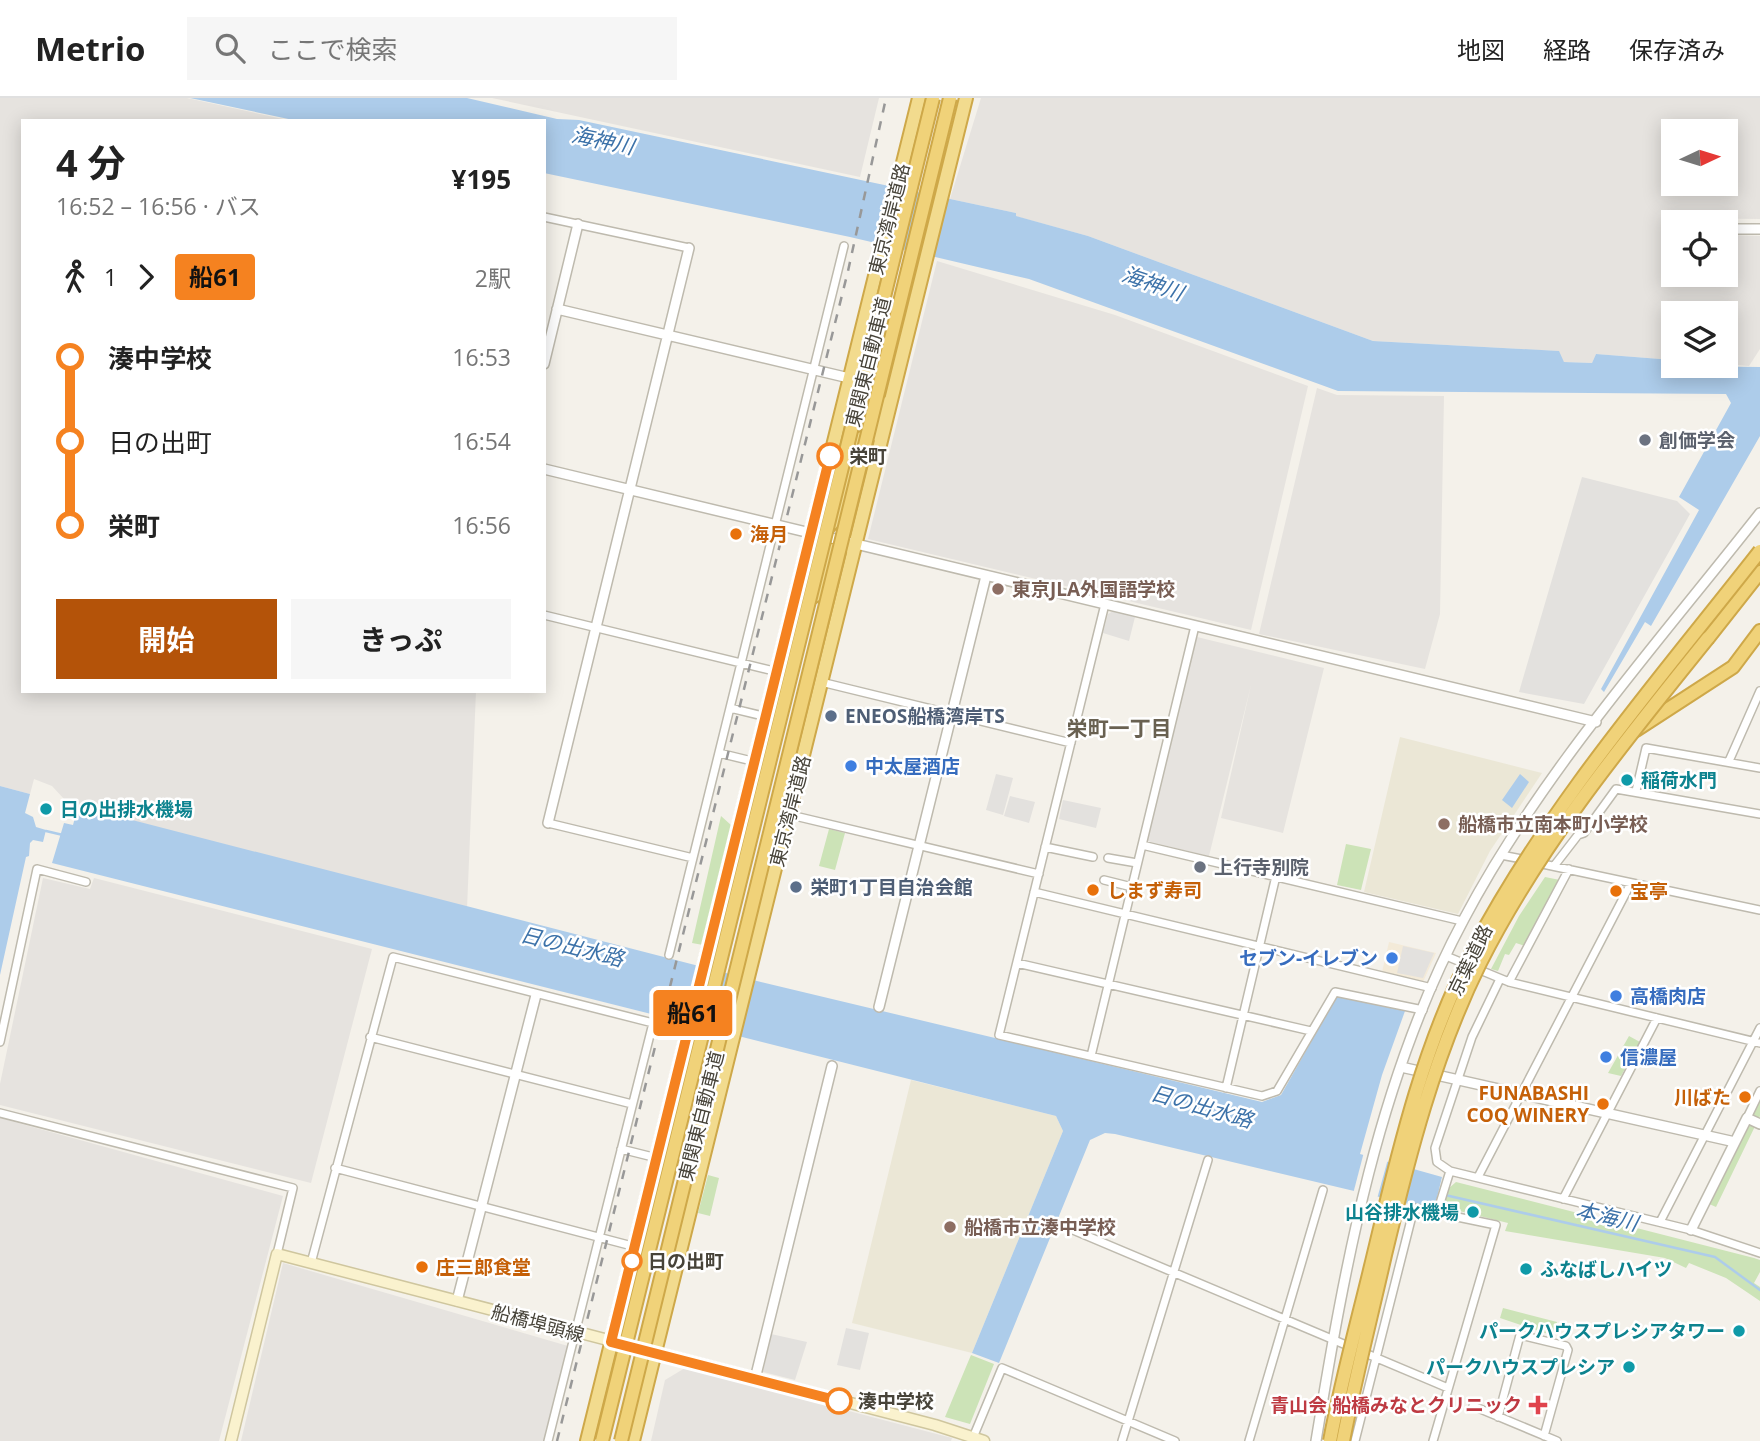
<!DOCTYPE html>
<html lang="ja">
<meta charset="utf-8">
<style>
body{margin:0;font-family:"Open Sans","Noto Sans JP",sans-serif;background:#f6f6f6;color:#222;height:100vh;display:flex;flex-direction:column;font-size:26px;white-space:nowrap}
*{box-sizing:border-box;margin:0}
p{font-size:23px;color:#767676}
.icon{flex:none;width:38px;height:38px;fill:none;stroke:currentColor;stroke-width:2;stroke-linecap:round;stroke-linejoin:round}
.map{position:relative;flex:1;overflow:hidden}
.details{position:absolute;left:21px;top:21px;width:525px;height:574px;display:flex;flex-direction:column;background:#fff;border-radius:0px;box-shadow:0 4px 18px #0003}
.details>*{flex:none}
.badge{padding:0 14px;border-radius:5px;font-size:24px;line-height:46px}
.needle{width:46px;rotate:86deg}
.buttons{position:absolute;left:1661px;top:21px;display:grid;gap:14px}
.buttons a{display:grid;place-items:center;width:77px;height:77px;border-radius:0px;background:#fff;box-shadow:0 4px 18px #0003;font-size:35px}
.map>.badge{position:absolute;translate:-50% -50%;box-shadow:0 0 0 4px #fff}
.legs{display:flex;align-items:center;gap:10px;height:77px;padding:0 35px;font-size:23px}
.legs p{margin-inline-start:auto}
.overview{display:flex;align-items:center;justify-content:space-between;height:119px;padding:0 35px}
h1{font-size:38px;font-weight:700;line-height:52px}
.primary-button{display:flex;gap:14px;margin-top:auto;padding:14px 35px}
.primary-button a{flex:1;height:80px;border-radius:0px;background:#b45309;color:#fff;font-size:28px;font-weight:700;line-height:80px;text-align:center}
.primary-button a+a{background:#f6f6f6;color:#222}
ul{padding:0 35px;list-style:none}
li{display:flex;align-items:center;gap:24px;height:84px;font-size:26px}
li i{display:grid;place-items:center;width:10px;height:100%;margin:0 9px;background:currentColor}
li i::after{content:'';width:18px;height:18px;margin:-9px;border:5px solid;border-radius:50%;background:#fff}
li p{margin-inline-start:auto}
li:first-child i{background:linear-gradient(#0000 50%,currentColor 0)}
li:last-child i{background:linear-gradient(currentColor 50%,#0000 0)}
header{display:flex;align-items:center;gap:42px;box-sizing:border-box;height:98px;padding:0 35px;background:#fff;border-bottom:2px solid #e0e0e0}
header strong{font-size:33px}
nav{display:flex;gap:38px;margin-inline-start:auto;font-size:24px}
.search{width:490px;height:63px;background:#f6f6f6;display:flex;align-items:center;gap:18px;box-sizing:border-box;padding:0 24px;border-radius:0px;color:#767676;font-size:26px}
.map>svg:first-child{display:block}
.commercial{fill:#f3ead8}
.industrial{fill:#e6e3df;fill-rule:evenodd}
.education{fill:#ebe7d6}
.green{fill:#cce3b7}
.parking{fill:#e3e1de}
.water{fill:#adccea}
.pier{fill:#f4f1ea}
.lines{fill:none;stroke-linecap:round;stroke-linejoin:round}
.stream{stroke:#adccea;stroke-width:2.5}
.minor-casing{stroke:#bebaae;stroke-width:10}
.tertiary-casing{stroke:#bebaae;stroke-width:12}
.secondary-casing{stroke:#cfc69e;stroke-width:13}
.trunk-casing{stroke:#cea849;stroke-width:16}
.motorway-casing{stroke:#cea849;stroke-width:16}
.minor{stroke:#fff;stroke-width:7}
.tertiary{stroke:#fff;stroke-width:9}
.secondary{stroke:#faf2ce;stroke-width:10}
.trunk{stroke:#f2db8e;stroke-width:12}
.motorway{stroke:#f0d279;stroke-width:12}
.rail{stroke:#989898;stroke-width:2.5;stroke-dasharray:9 9;stroke-linecap:butt}
.motorway-bridge-casing{stroke:#cea849;stroke-width:16;stroke-linecap:butt}
.motorway-bridge{stroke:#f0d279;stroke-width:12}
.line-1-casing{stroke:#fff;stroke-width:16}
.line-1{stroke:#f58220;stroke-width:10}
.worship-dot{fill:#6b7280;stroke:#fff;stroke-width:2.5}
.stop-1-dot{fill:#fff;stroke:#f58220;stroke-width:3.5}
.food-dot{fill:#e8710a;stroke:#fff;stroke-width:2.5}
.education-dot{fill:#8d6e63;stroke:#fff;stroke-width:2.5}
.service-dot{fill:#5c6f8a;stroke:#fff;stroke-width:2.5}
.shop-dot{fill:#3f7fe0;stroke:#fff;stroke-width:2.5}
.culture-dot{fill:#0f9aa8;stroke:#fff;stroke-width:2.5}
.health-dot{fill:#e0444e;stroke:#fff;stroke-width:2.5}
.labels{text-anchor:middle;dominant-baseline:central;stroke-width:5;stroke-linejoin:round;paint-order:stroke}
.street-label{font-size:19px;fill:#474339;stroke:#fff}
.worship-label{font-size:19px;font-weight:bold;fill:#5b616d;stroke:#fff;text-anchor:start}
.stop-label{font-size:19px;font-weight:bold;fill:#474339;stroke:#fff;text-anchor:start}
.food-label{font-size:19px;font-weight:bold;fill:#c56008;stroke:#fff;text-anchor:start}
.education-label{font-size:19px;font-weight:bold;fill:#785e54;stroke:#fff;text-anchor:start}
.service-label{font-size:19px;font-weight:bold;fill:#4e5e75;stroke:#fff;text-anchor:start}
.shop-label{font-size:19px;font-weight:bold;fill:#366cbe;stroke:#fff;text-anchor:start}
.culture-label{font-size:19px;font-weight:bold;fill:#0d838f;stroke:#fff;text-anchor:start}
.health-label{font-size:19px;font-weight:bold;fill:#be3a42;stroke:#fff;text-anchor:end}
.water-label{font-size:21px;font-style:italic;fill:#3c72a9;stroke:#fff}
.neighbourhood-label{font-size:21px;font-weight:bold;fill:#696151;stroke:#fff}
</style>
<header>
<strong>Metrio</strong>
<div class="search"><svg class="icon" aria-label="search" viewBox="0 0 24 24"><circle cx="10" cy="10" r="6"/><path d="M15 15l6 6"/></svg>ここで検索</div>
<nav><a>地図</a><a>経路</a><a>保存済み</a></nav>
</header>
<div class="map">
<svg width="1760" height="1343" viewBox="0 0 1760 1343">
<rect width="100%" height="100%" fill="#f4f1ea"/>
<path class="commercial" d="M1389 844 1436 855 1423 884 1382 874Z"/>
<path class="industrial" d="M0 0H187L292 23H23V593H476L467 811 92 712 78 708V704L64 701 52 688 34 681 30 696 0 688Z
M492 0H879L860 79Z
M981 0H1760V121L1678 120 1677 124H1673V177H1726V137L1760 138V251L1749 268 1726 266V215H1673V262L1596 256 1592 265 1564 264 1558 253 1373 243 1088 138 1015 118 1016 115 950 101ZM1673 33H1726V86H1673Z
M937 163 1115 217 1308 288 1251 532 868 441Z
M1317 290 1337 297 1444 298 1440 516 1425 571 1259 536Z
M1197 539 1324 570 1283 735 1221 720 1251 587 1209 758 1147 743Z
M43 780 90 791 94 780 372 851 311 1085 0 1007V986Z
M0 1020 283 1098 219 1343H0Z
M283 1165 568 1248 544 1343H241Z
M685 1270 952 1340 951 1343H651L665 1282Z"/>
<path class="education" d="M1400 639 1542 675 1490 753 1458 816 1364 794Z
M911 982 1056 1018 1063 1033 972 1255 852 1225Z"/>
<path class="green" d="M721 718 731 727 703 847 692 845Z
M829 731 845 735 835 772 819 768Z
M1346 746 1371 751 1361 792 1337 787Z
M1545 779 1560 782 1525 848 1516 845 1509 857 1505 856 1498 873 1491 871 1519 818Z
M1629 938 1640 944 1621 978 1608 975Z
M1760 1002V1018L1716 1109 1707 1105Z
M708 1077 719 1080 710 1118 698 1115Z
M1456 1084 1754 1160 1760 1162V1174L1754 1185 1760 1189V1203L1726 1180 1689 1165 1686 1170 1665 1160 1505 1133 1508 1125 1443 1109 1448 1091Z
M1503 1210 1557 1224 1554 1238 1500 1220Z
M971 1257 994 1266 970 1326 945 1319Z"/>
<path class="parking" d="M1582 379 1677 403 1690 416 1584 606 1519 594Z
M1113 513 1135 519 1129 543 1103 535 1108 516Z
M996 676 1013 680 1003 717 986 712Z
M1010 698 1035 704 1029 725 1004 718Z
M1063 702 1101 710 1096 730 1059 721Z
M1403 848 1434 855 1423 880 1397 875Z
M846 1230 869 1235 860 1272 837 1267Z
M771 1236 807 1244 795 1282 763 1274Z"/>
<path class="water" d="M190 0H467L557 21 579 22 1016 115V118L1088 138 1373 243 1559 253 1564 264 1592 265 1596 256 1673 262V268L1760 269V338L1651 528 1645 524 1604 594 1601 591 1699 412 1679 399 1731 305 1726 296 1338 293 1029 181 850 139 544 75V23H298Z
M1520 676 1529 684 1512 710 1502 702Z
M0 688 30 696 25 715 33 719 36 729 46 732 43 744 33 742 30 745 29 758 26 759 0 877Z
M78 708 757 883 1262 1004 1281 997 1337 898 1405 913 1382 977 1360 1056 1442 1079 1434 1112 1115 1036 1105 1035 1090 1042 999 1265 972 1255 1063 1033 1056 1018 52 765 64 725 73 727Z"/>
<path class="pier" d="M1364 1054 1388 1061 1377 1101 1353 1096Z"/>
<g class="lines">
<path class="stream" d="M46 733 63 737
M1445 1097 1715 1159 1760 1192"/>
<defs>
<path id="minor" d="M544 119 689 150
M1105 506 999 937 1262 998 1277 993 1335 894 1423 912
M544 517 778 574
M821 584 1071 645
M730 610 767 619
M719 655 756 664
M1729 663 1760 593
M1636 693 1646 650 1760 670
M799 719 1039 776
M548 725 693 760
M1142 747 1462 823
M1045 749 1093 759
M1501 757 1527 762
M1108 760 1137 765
M1538 765 1760 812
M1554 768 1578 737 1584 735 1616 691 1760 716
M1104 782 1132 789
M1034 794 1432 890
M669 857 844 148
M1446 858 1509 884 1760 945
M1017 865 1311 933
M1500 881 1472 939 1435 1050 1437 1064 1450 1073 1691 1132 1760 1155
M1509 884 1569 771
M370 939 632 1006
M0 944 37 771 86 784
M1091 958 1195 528
M1226 990 1276 778
M0 1015 293 1090 277 1156
M1747 1020 1760 993
M621 1051 657 1060
M335 1070 636 1149
M1478 1079 1631 785
M1563 1101 1657 920
M1437 1115 1450 1073
M1660 1124 1760 930
M1061 1127 1448 1290
M311 1165 393 859 653 925 548 1343
M1473 1308 1557 1343
M1498 1319 1520 1237 1566 1248 1568 1252 1544 1338
M972 1342 1002 1270 1175 1343
M1122 1343 1208 1062
M1249 1343 1323 1092
M1355 1343 1414 1110 1496 1127 1433 1343"/>
<path id="tertiary" d="M1726 131H1760
M557 211 849 280
M544 266 578 126
M544 371 1596 624
M548 725 689 150
M879 909 986 478
M1401 969 1735 1044
M1691 1132 1747 1020 1760 1026
M457 1203 536 897
M755 1281 832 968
M1316 1343C1345 1166 1378 981 1464 821 1541 675 1658 545 1760 415"/>
<path id="secondary" d="M231 1343 277 1156 935 1327 984 1343"/>
<path id="trunk" d="M825 432 836 421 856 342 872 337 882 312 889 304
M802 505 821 494 833 452 849 447
M587 1343 919 0
M633 1343 966 0"/>
<path id="motorway" d="M1708 540 1760 474
M1636 632 1733 569 1760 533"/>
</defs>
<use href="#minor" class="minor-casing"/>
<use href="#tertiary" class="tertiary-casing"/>
<use href="#secondary" class="secondary-casing"/>
<use href="#trunk" class="trunk-casing"/>
<use href="#motorway" class="motorway-casing"/>
<use href="#minor" class="minor"/>
<use href="#tertiary" class="tertiary"/>
<use href="#secondary" class="secondary"/>
<use href="#trunk" class="trunk"/>
<use href="#motorway" class="motorway"/>
<path class="rail" d="M557 1343 848 173 886 0"/>
<defs>
<path id="motorway-bridge" d="M602 1343 933 0
M621 1343 950 0
M1330 1343C1341 1284 1357 1226 1371 1168 1397 1060 1421 951 1473 852 1550 706 1659 582 1760 453
M1343 1343C1355 1281 1371 1219 1385 1157 1409 1057 1434 958 1480 865 1540 746 1625 643 1708 540"/>
</defs>
<use href="#motorway-bridge" class="motorway-bridge-casing"/>
<use href="#motorway-bridge" class="motorway-bridge"/>
</g>
<g class="lines">
<defs>
<path id="line-1" d="M830 358 611 1244 839 1303"/>
</defs>
<use href="#line-1" class="line-1-casing"/>
<use href="#line-1" class="line-1"/>
</g>
<g class="worship-dot">
<circle cx="1645" cy="342" r="7"/>
<circle cx="1200" cy="769" r="7"/>
</g>
<g class="stop-1-dot">
<circle cx="830" cy="358" r="12"/>
<circle cx="632" cy="1163" r="9"/>
<circle cx="839" cy="1303" r="12"/>
</g>
<g class="food-dot">
<circle cx="736" cy="436" r="7"/>
<circle cx="1093" cy="792" r="7"/>
<circle cx="1616" cy="793" r="7"/>
<circle cx="1745" cy="999" r="7"/>
<circle cx="1603" cy="1006" r="7"/>
<circle cx="422" cy="1169" r="7"/>
</g>
<g class="education-dot">
<circle cx="998" cy="491" r="7"/>
<circle cx="1444" cy="726" r="7"/>
<circle cx="950" cy="1129" r="7"/>
</g>
<g class="service-dot">
<circle cx="831" cy="618" r="7"/>
<circle cx="796" cy="789" r="7"/>
</g>
<g class="shop-dot">
<circle cx="851" cy="668" r="7"/>
<circle cx="1392" cy="860" r="7"/>
<circle cx="1616" cy="898" r="7"/>
<circle cx="1606" cy="959" r="7"/>
</g>
<g class="culture-dot">
<circle cx="1627" cy="682" r="7"/>
<circle cx="46" cy="711" r="7"/>
<circle cx="1473" cy="1114" r="7"/>
<circle cx="1526" cy="1171" r="7"/>
<circle cx="1739" cy="1233" r="7"/>
<circle cx="1629" cy="1269" r="7"/>
</g>
<path class="health-dot" d="M1534.5 1296.5h7v7h7v7h-7v7h-7v-7h-7v-7h7z"/>
<g class="labels">
<g class="street-label">
<text transform="translate(889 121) rotate(-76)">東京湾岸道路</text>
<text transform="translate(868 264) rotate(-76)">東関東自動車道</text>
<text transform="translate(790 713) rotate(-76)">東京湾岸道路</text>
<text transform="translate(1470 862) rotate(-64)">京葉道路</text>
<text transform="translate(701 1018) rotate(-76)">東関東自動車道</text>
<text transform="translate(538 1225) rotate(15)">船橋埠頭線</text>
</g>
<g class="worship-label">
<text x="1659" y="342">創価学会</text>
<text x="1214" y="769">上行寺別院</text>
</g>
<g class="stop-label">
<text x="849" y="358">栄町</text>
<text x="648" y="1163">日の出町</text>
<text x="858" y="1303">湊中学校</text>
</g>
<g class="food-label">
<text x="750" y="436">海月</text>
<text x="1107" y="792">しまず寿司</text>
<text x="1630" y="793">宝亭</text>
<text x="1589" y="995" text-anchor="end">FUNABASHI<tspan x="1589" dy="22">COQ WINERY</tspan></text>
<text x="1731" y="999" text-anchor="end">川ばた</text>
<text x="436" y="1169">庄三郎食堂</text>
</g>
<g class="education-label">
<text x="1012" y="491">東京JLA外国語学校</text>
<text x="1458" y="726">船橋市立南本町小学校</text>
<text x="964" y="1129">船橋市立湊中学校</text>
</g>
<g class="service-label">
<text x="845" y="618">ENEOS船橋湾岸TS</text>
<text x="810" y="789">栄町1丁目自治会館</text>
</g>
<g class="shop-label">
<text x="865" y="668">中太屋酒店</text>
<text x="1378" y="860" text-anchor="end">セブン-イレブン</text>
<text x="1630" y="898">高橋肉店</text>
<text x="1620" y="959">信濃屋</text>
</g>
<g class="culture-label">
<text x="1641" y="682">稲荷水門</text>
<text x="60" y="711">日の出排水機場</text>
<text x="1459" y="1114" text-anchor="end">山谷排水機場</text>
<text x="1540" y="1171">ふなばしハイツ</text>
<text x="1725" y="1233" text-anchor="end">パークハウスプレシアタワー</text>
<text x="1615" y="1269" text-anchor="end">パークハウスプレシア</text>
</g>
<g class="health-label">
<text x="1522" y="1307">青山会 船橋みなとクリニック</text>
</g>
<g class="water-label">
<text transform="translate(603 42) rotate(12)">海神川</text>
<text transform="translate(1153 185) rotate(19)">海神川</text>
<text transform="translate(572 848) rotate(14)">日の出水路</text>
<text transform="translate(1202 1008) rotate(16)">日の出水路</text>
<text transform="translate(1607 1118) rotate(13)">本海川</text>
</g>
<g class="neighbourhood-label">
<text x="1119" y="630">栄町一丁目</text>
</g>
</g>
</svg>
<div class="buttons">
<a><svg class="needle" viewBox="-14 -14 28 28"><path d="M0-13l5 13h-10z" fill="#e53935"/><path d="M0 13l5-13h-10z" fill="#767676"/></svg></a>
<a><svg class="icon" aria-label="locate" viewBox="0 0 24 24"><circle cx="12" cy="12" r="6"/><path d="M12 2v4M12 18v4M2 12h4M18 12h4"/></svg></a>
<a><svg class="icon" aria-label="layers" viewBox="0 0 24 24"><path d="M12 4l9 5-9 5-9-5zM3 14l9 5 9-5"/></svg></a>
</div>
<b class="badge" style="left:693px;top:915px;background:#f58220;color:#111">船61</b>
<section class="details">
<div class="overview"><div><h1>4 分</h1><p>16:52 – 16:56 · バス</p></div><b>¥195</b></div>
<div class="legs"><svg class="icon" aria-label="walk" viewBox="0 0 24 24"><circle cx="13" cy="4" r="2"/><path d="M13 8l-2 6 4 7M11 14l-3 7M7 12l3-4h3l4 4"/></svg>1<svg class="icon" aria-label="forward" viewBox="0 0 24 24"><path d="M9 5l7 7-7 7"/></svg><b class="badge" style="background:#f58220;color:#111">船61</b><p>2駅</p></div>
<ul>
<li><i style="color:#f58220"></i><b>湊中学校</b><p>16:53</p></li>
<li><i style="color:#f58220"></i><span>日の出町</span><p>16:54</p></li>
<li><i style="color:#f58220"></i><b>栄町</b><p>16:56</p></li>
</ul>
<div class="primary-button"><a>開始</a><a>きっぷ</a></div>
</section>
</div>
